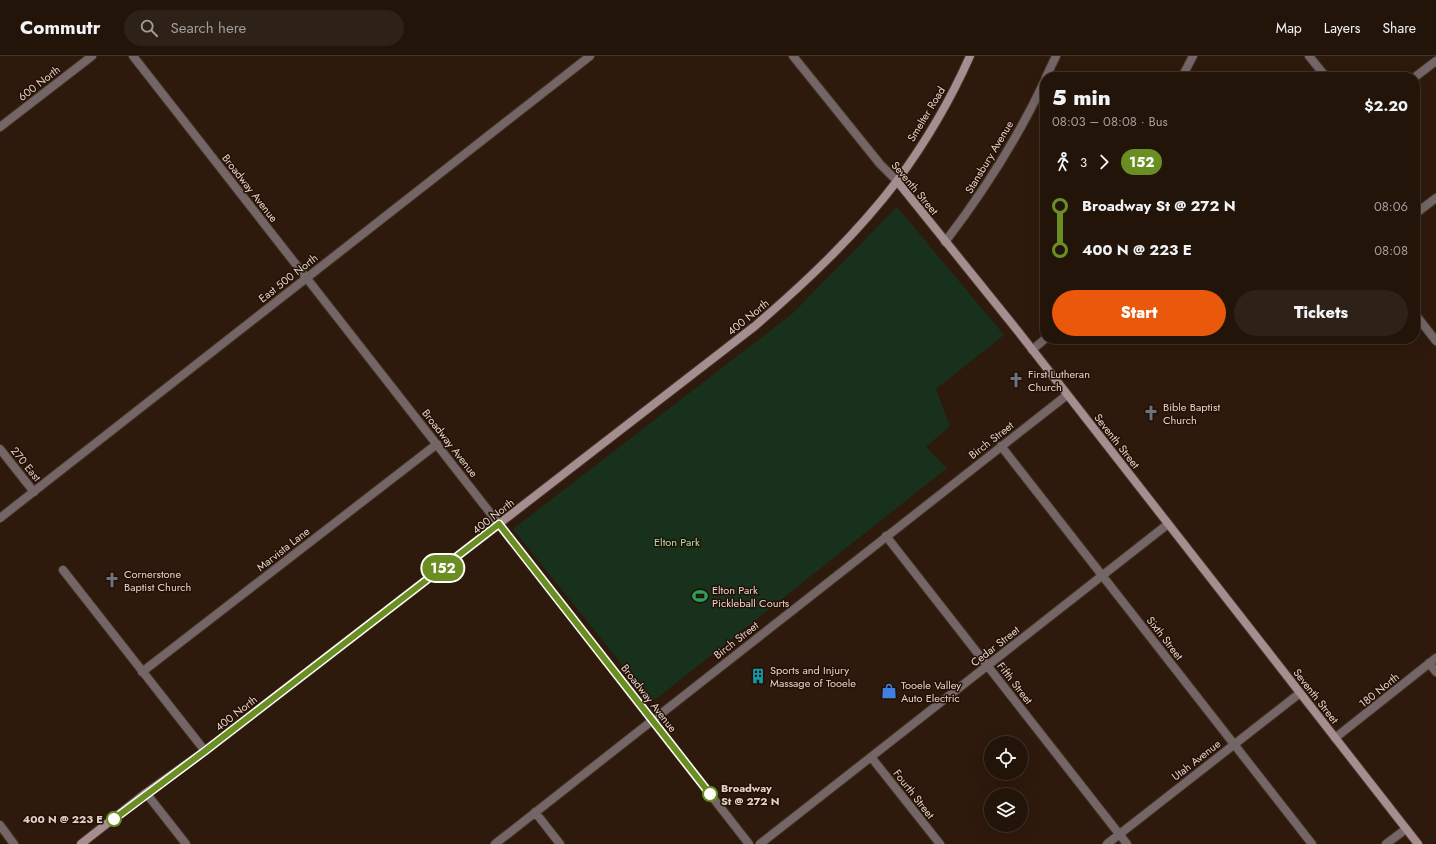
<!DOCTYPE html>
<meta charset="utf-8">
<style>
body{margin:0;font-family:Jost,sans-serif;background:#2e2117;color:#f1f3f6;height:100vh;display:flex;flex-direction:column;font-size:15px;white-space:nowrap}
*{box-sizing:border-box;margin:0}
p{font-size:13px;color:#a29e9c}
.icon{flex:none;width:22px;height:22px;fill:none;stroke:currentColor;stroke-width:2;stroke-linecap:round;stroke-linejoin:round}
.map{position:relative;flex:1;overflow:hidden}
.panel{position:absolute;left:1040px;top:16px;width:380px;height:272px;display:flex;flex-direction:column;background:#221409;border-radius:16px;box-shadow:0 4px 16px #0002,0 0 0 1px #3f332a}
.panel>*{flex:none}
.badge{padding:0 8px;border-radius:13px;font-size:14px;line-height:26px}
.fabs{position:absolute;left:984px;top:680px;display:grid;gap:8px}
.fabs a{display:grid;place-items:center;width:44px;height:44px;border-radius:50%;background:#221409;box-shadow:0 4px 16px #0002,0 0 0 1px #3f332a;font-size:20px}
.map>.badge{position:absolute;translate:-50% -50%;box-shadow:0 0 0 2px #fff}
.legs{display:flex;align-items:center;gap:6px;height:44px;padding:0 12px;font-size:13px}
.legs p{margin-inline-start:auto}
.head{display:flex;align-items:center;justify-content:space-between;height:68px;padding:0 12px}
h1{font-size:22px;font-weight:800;line-height:30px}
.action{display:flex;gap:8px;margin-top:auto;padding:8px 12px}
.action a{flex:1;height:46px;border-radius:24px;background:#ea580c;color:#fff;font-size:16px;font-weight:800;line-height:46px;text-align:center}
.action a+a{background:#2e2117;color:#f1f3f6}
ul{padding:0 12px;list-style:none}
li{display:flex;align-items:center;gap:14px;height:44px;font-size:15px}
li i{display:grid;place-items:center;width:6px;height:100%;margin:0 5px;background:currentColor}
li i::after{content:'';width:10px;height:10px;margin:-5px;border:3px solid;border-radius:50%;background:#221409}
li p{margin-inline-start:auto}
li:first-child i{background:linear-gradient(#0000 50%,currentColor 0)}
li:last-child i{background:linear-gradient(currentColor 50%,#0000 0)}
header{display:flex;align-items:center;gap:24px;box-sizing:border-box;height:56px;padding:0 20px;background:#221409;border-bottom:1px solid #3f332a}
header strong{font-size:19px}
nav{display:flex;gap:22px;margin-inline-start:auto;font-size:14px}
.search{width:280px;height:36px;background:#2e2117;display:flex;align-items:center;gap:10px;box-sizing:border-box;padding:0 14px;border-radius:22px;color:#a29e9c;font-size:15px}
.map>svg:first-child{display:block}
.green{fill:#18311c}
.lines{fill:none;stroke-linecap:round;stroke-linejoin:round}
.street-casing{stroke:#473427;stroke-width:10}
.secondary-casing{stroke:#473427;stroke-width:10}
.street{stroke:#746667;stroke-width:8}
.secondary{stroke:#a58e90;stroke-width:8}
.line-1-casing{stroke:#fff;stroke-width:9}
.line-1{stroke:#6b8e23;stroke-width:6}
.stop-1-dot{fill:#fff;stroke:#6b8e23;stroke-width:2}
.labels{text-anchor:middle;dominant-baseline:central;stroke-width:3;stroke-linejoin:round;paint-order:stroke}
.street-label{font-size:11px;fill:#e2d3cb;stroke:#241004}
.poi-label{font-size:11px;fill:#e2d3cb;stroke:#241004;text-anchor:start}
.park-label{font-size:11px;fill:#a5e1ab;stroke:#241004}
.stop-label{font-size:11px;font-weight:bold;fill:#e2d3cb;stroke:#241004;text-anchor:start}
</style>
<header>
<strong>Commutr</strong>
<div class="search"><svg class="icon" aria-label="search" viewBox="0 0 24 24"><circle cx="10" cy="10" r="6"/><path d="M15 15l6 6"/></svg>Search here</div>
<nav><a>Map</a><a>Layers</a><a>Share</a></nav>
</header>
<div class="map">
<svg width="1436" height="788" viewBox="0 0 1436 788">
<rect width="100%" height="100%" fill="#2e1a0c"/>
<path class="green" d="M897 151 1004 279 936 333 950 370 926 391 947 412 652 646 513 473 792 258Z"/>
<g class="lines">
<defs>
<path id="street" d="M133 0 749 788
M793 0 880 108 897 125
M1309 0 1326 21
M1046 21 1056 0
M1182 21 1193 0
M1415 21 1436 5
M0 71 92 0
M1415 158 1436 142
M945 186C984 135 1018 82 1045 24
M1415 258 1436 285
M1032 294 1045 283
M1001 390 1312 788
M0 393 34 436
M0 462 590 0
M886 480 1127 788
M63 514 205 695
M1429 607 1436 616
M142 616 437 388
M1335 682 1436 602
M871 701 940 788
M146 737 186 788
M535 756 560 788
M0 769 14 788
M495 788 1067 339
M760 788 1168 468
M1107 788 1300 637
M1386 788 1406 773"/>
<path id="secondary" d="M897 125 1017 274 1418 788
M81 788 146 737 205 695 755 270C806 226 856 179 897 125 925 87 951 43 970 0"/>
</defs>
<use href="#street" class="street-casing"/>
<use href="#secondary" class="secondary-casing"/>
<use href="#street" class="street"/>
<use href="#secondary" class="secondary"/>
</g>
<g class="lines">
<defs>
<path id="line-1" d="M114 763 205 695 499 468 710 738"/>
</defs>
<use href="#line-1" class="line-1-casing"/>
<use href="#line-1" class="line-1"/>
</g>
<defs>
<symbol id="church-bare" viewBox="-9 -9 18 18"><path d="M-1.2-6h2.4v3.5h3.3v2.4h-3.3V6h-2.4V-.1h-3.3v-2.4h3.3Z" fill="#6b7280" stroke="#241004" stroke-width="2.5" paint-order="stroke"/></symbol>
<symbol id="stadium-bare" viewBox="-9 -9 18 18"><path d="M0-5a6.5 5 0 1 0 0 10a6.5 5 0 1 0 0-10ZM-3.5-1.8h7v3.6h-7Z" fill="#2e9e5b" stroke="#241004" stroke-width="2.5" paint-order="stroke"/></symbol>
<symbol id="building-bare" viewBox="-9 -9 18 18"><path d="M-4-6H4V6H1V3H-1V6H-4ZM-2.5-4.3h1.7v1.8h-1.7ZM.8-4.3h1.7v1.8H.8ZM-2.5-1h1.7V.8h-1.7ZM.8-1h1.7V.8H.8Z" fill="#0f9aa8" stroke="#241004" stroke-width="2.5" paint-order="stroke"/></symbol>
<symbol id="shop-bare" viewBox="-9 -9 18 18"><path d="M-5-2.5h2.3a2.7 3.5 0 0 1 5.4 0H5L5.5 6h-11ZM-1.5-2.5h3a1.5 2.3 0 0 0-3 0Z" fill="#3f7fe0" stroke="#241004" stroke-width="2.5" paint-order="stroke"/></symbol>
</defs>
<g fill-rule="evenodd">
<use href="#church-bare" x="1005" y="313" width="22" height="22"/>
<use href="#church-bare" x="1140" y="346" width="22" height="22"/>
<use href="#church-bare" x="101" y="513" width="22" height="22"/>
<use href="#stadium-bare" x="689" y="529" width="22" height="22"/>
<use href="#building-bare" x="747" y="609" width="22" height="22"/>
<use href="#shop-bare" x="878" y="624" width="22" height="22"/>
</g>
<g class="stop-1-dot">
<circle cx="710" cy="738" r="7"/>
<circle cx="114" cy="763" r="7"/>
</g>
<g class="labels">
<g class="street-label">
<text transform="translate(39 27) rotate(-38)">600 North</text>
<text transform="translate(926 58) rotate(-59)">Smelter Road</text>
<text transform="translate(989 101) rotate(-59)">Stansbury Avenue</text>
<text transform="translate(250 132) rotate(52)">Broadway Avenue</text>
<text transform="translate(915 132) rotate(50)">Seventh Street</text>
<text transform="translate(288 222) rotate(-38)">East 500 North</text>
<text transform="translate(748 261) rotate(-39)">400 North</text>
<text transform="translate(991 384) rotate(-38)">Birch Street</text>
<text transform="translate(1117 385) rotate(52)">Seventh Street</text>
<text transform="translate(450 387) rotate(52)">Broadway Avenue</text>
<text transform="translate(26 408) rotate(51)">270 East</text>
<text transform="translate(493 460) rotate(-38)">400 North</text>
<text transform="translate(283 493) rotate(-38)">Marvista Lane</text>
<text transform="translate(1165 582) rotate(52)">Sixth Street</text>
<text transform="translate(736 584) rotate(-38)">Birch Street</text>
<text transform="translate(995 590) rotate(-38)">Cedar Street</text>
<text transform="translate(1015 627) rotate(52)">Fifth Street</text>
<text transform="translate(1379 634) rotate(-39)">180 North</text>
<text transform="translate(1316 640) rotate(52)">Seventh Street</text>
<text transform="translate(649 642) rotate(52)">Broadway Avenue</text>
<text transform="translate(236 657) rotate(-38)">400 North</text>
<text transform="translate(1196 704) rotate(-38)">Utah Avenue</text>
<text transform="translate(914 738) rotate(52)">Fourth Street</text>
</g>
<g class="poi-label">
<text x="1028" y="318">First Lutheran<tspan x="1028" dy="13">Church</tspan></text>
<text x="1163" y="351">Bible Baptist<tspan x="1163" dy="13">Church</tspan></text>
<text x="124" y="518">Cornerstone<tspan x="124" dy="13">Baptist Church</tspan></text>
<text x="712" y="534">Elton Park<tspan x="712" dy="13">Pickleball Courts</tspan></text>
<text x="770" y="614">Sports and Injury<tspan x="770" dy="13">Massage of Tooele</tspan></text>
<text x="901" y="629">Tooele Valley<tspan x="901" dy="13">Auto Electric</tspan></text>
</g>
<g class="park-label">
<text x="677" y="486">Elton Park</text>
</g>
<g class="stop-label">
<text x="721" y="732">Broadway<tspan x="721" dy="13">St @ 272 N</tspan></text>
<text x="103" y="763" text-anchor="end">400 N @ 223 E</text>
</g>
</g>
</svg>
<div class="fabs">
<a><svg class="icon" aria-label="locate" viewBox="0 0 24 24"><circle cx="12" cy="12" r="6"/><path d="M12 2v4M12 18v4M2 12h4M18 12h4"/></svg></a>
<a><svg class="icon" aria-label="layers" viewBox="0 0 24 24"><path d="M12 4l9 5-9 5-9-5zM3 14l9 5 9-5"/></svg></a>
</div>
<b class="badge" style="left:443px;top:512px;background:#6b8e23;color:#fff">152</b>
<section class="panel">
<div class="head"><div><h1>5 min</h1><p>08:03 – 08:08 · Bus</p></div><b>$2.20</b></div>
<div class="legs"><svg class="icon" aria-label="walk" viewBox="0 0 24 24"><circle cx="13" cy="4" r="2"/><path d="M13 8l-2 6 4 7M11 14l-3 7M7 12l3-4h3l4 4"/></svg>3<svg class="icon" aria-label="forward" viewBox="0 0 24 24"><path d="M9 5l7 7-7 7"/></svg><b class="badge" style="background:#6b8e23;color:#fff">152</b></div>
<ul>
<li><i style="color:#6b8e23"></i><b>Broadway St @ 272 N</b><p>08:06</p></li>
<li><i style="color:#6b8e23"></i><b>400 N @ 223 E</b><p>08:08</p></li>
</ul>
<div class="action"><a>Start</a><a>Tickets</a></div>
</section>
</div>
